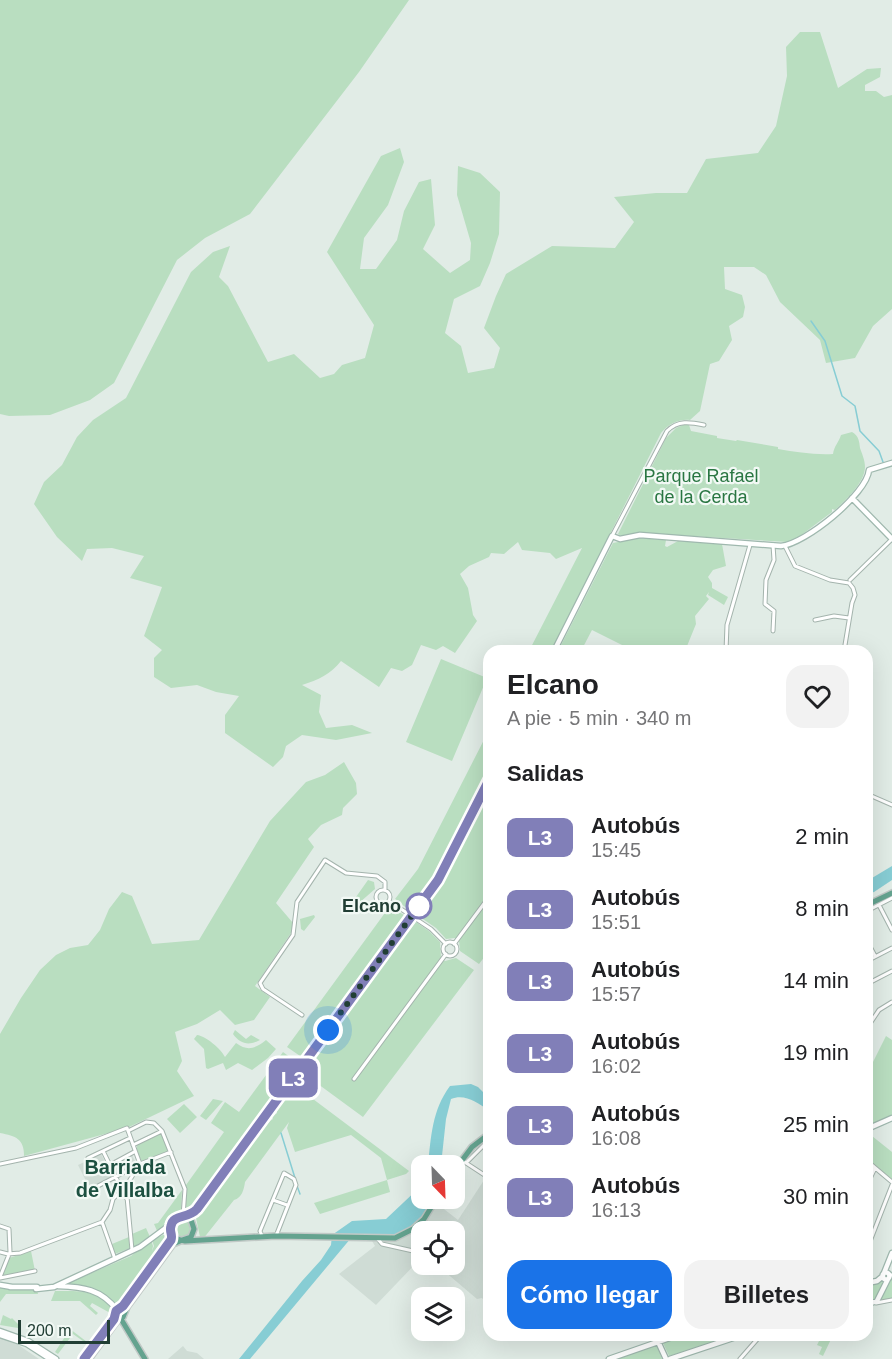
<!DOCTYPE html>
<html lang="es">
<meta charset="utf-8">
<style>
body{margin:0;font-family:Arial,sans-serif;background:#f2f2f2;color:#202124;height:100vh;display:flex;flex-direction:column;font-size:22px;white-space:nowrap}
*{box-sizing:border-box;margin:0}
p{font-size:20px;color:#757577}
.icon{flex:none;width:33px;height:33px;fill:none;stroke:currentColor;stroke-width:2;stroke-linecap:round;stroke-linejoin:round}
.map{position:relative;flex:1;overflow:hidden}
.sheet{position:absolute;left:483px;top:645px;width:390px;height:696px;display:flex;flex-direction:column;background:#fff;border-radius:18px;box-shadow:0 6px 24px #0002}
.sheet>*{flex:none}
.badge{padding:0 12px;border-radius:9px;font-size:21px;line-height:39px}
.needle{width:39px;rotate:157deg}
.tools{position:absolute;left:411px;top:1155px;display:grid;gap:12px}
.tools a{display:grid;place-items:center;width:54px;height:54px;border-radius:12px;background:#fff;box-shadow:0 6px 24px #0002;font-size:30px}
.scale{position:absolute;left:18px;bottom:15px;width:92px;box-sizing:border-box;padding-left:6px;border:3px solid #213e34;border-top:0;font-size:16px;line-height:21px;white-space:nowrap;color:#213e34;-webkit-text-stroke:4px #f2f9f5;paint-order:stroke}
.you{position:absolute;width:30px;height:30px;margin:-15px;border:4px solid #fff;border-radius:50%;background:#1a73e8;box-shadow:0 0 0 9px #1a73e833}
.map>.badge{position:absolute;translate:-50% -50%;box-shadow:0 0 0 3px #fff}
h2{padding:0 24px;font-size:22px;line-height:54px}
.round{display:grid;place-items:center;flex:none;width:63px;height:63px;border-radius:18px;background:#f2f2f2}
.headline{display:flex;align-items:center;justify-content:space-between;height:102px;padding:0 24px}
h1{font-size:28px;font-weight:700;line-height:45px}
.action{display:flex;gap:12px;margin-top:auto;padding:12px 24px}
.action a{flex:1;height:69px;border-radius:18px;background:#1a73e8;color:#fff;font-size:24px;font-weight:700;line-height:69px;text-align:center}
.action a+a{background:#f2f2f2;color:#202124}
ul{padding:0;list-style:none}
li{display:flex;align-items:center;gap:18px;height:72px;padding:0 24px}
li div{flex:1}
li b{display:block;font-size:22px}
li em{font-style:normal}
li .badge{min-width:66px;font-weight:700;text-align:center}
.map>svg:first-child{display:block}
.built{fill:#cfdcd5}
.green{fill:#b9dec0}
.water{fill:#87cdd4}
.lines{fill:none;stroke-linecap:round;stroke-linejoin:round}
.stream{stroke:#87cdd4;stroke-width:1.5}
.street-casing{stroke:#a4b4ad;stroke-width:5}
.secondary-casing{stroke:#9fb8ae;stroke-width:7}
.primary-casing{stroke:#c1c9c6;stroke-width:8}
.street{stroke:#fff;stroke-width:3}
.secondary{stroke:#fff;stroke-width:4.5}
.primary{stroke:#64a38f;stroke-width:5}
.line-casing{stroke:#fff;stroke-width:14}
.line{stroke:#817fb8;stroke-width:9}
.walk{stroke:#213e34;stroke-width:6;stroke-dasharray:0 10.8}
.stop-dot{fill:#fff;stroke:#817fb8;stroke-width:3}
.labels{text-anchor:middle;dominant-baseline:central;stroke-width:4.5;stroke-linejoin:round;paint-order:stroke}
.park-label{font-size:18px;fill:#297642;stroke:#f2f9f5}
.stop-label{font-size:18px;font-weight:bold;fill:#213e34;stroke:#f2f9f5;text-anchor:end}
.neighbourhood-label{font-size:20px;font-weight:bold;fill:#1c5040;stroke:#f2f9f5}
</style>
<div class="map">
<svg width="892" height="1359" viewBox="0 0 892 1359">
<rect width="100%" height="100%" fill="#e1ece6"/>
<path class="built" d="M101 1154 113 1177 98 1184 91 1191 78 1165Z
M132 1155 136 1163 116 1175 112 1167Z
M486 1177 489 1178V1306L482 1298 477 1299 437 1265 454 1264V1232H422L421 1258 376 1305 339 1274 375 1246 372 1241 373 1238 435 1202 458 1220Z
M0 1338 17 1344 39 1359H0Z
M183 1346 187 1351 197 1353 204 1359H168Z"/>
<path class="green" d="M0 0H409L359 72 250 214 205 238 177 260 114 383 90 400 50 415 9 416 0 414Z
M800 32H820L838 88 867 69 881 68 880 77 865 85V91H876L884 97 892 95V309L873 326 855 358 826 363 820 340 780 302 766 275 754 267H724L725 289 742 295 745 307 743 317 729 326 732 340 719 361 710 364 700 411 690 420C678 419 669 424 661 433L551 651H529L582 548 556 559 550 553 522 550 518 542 504 554 491 553 489 557 469 566 460 574 468 588 473 615 477 621 455 653 443 646 436 650 421 645 412 665 402 671 391 668 379 687 341 661C331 674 318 680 302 685L321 695 319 712 326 728 352 725 372 733 336 740 302 735 286 746 283 757 273 767 225 733V715L239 696 216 692 197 685 171 688 154 677V658L162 650 144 636 162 587 130 578 144 556 112 548 87 549 82 561 57 537 34 504 44 482 62 465 77 437 93 420 126 398 191 272 213 252 230 246 219 277 228 286 268 362 294 354 320 378 334 374 342 365 365 358 374 325 327 252 381 156 400 148 404 162 388 205 364 238 360 269H376L397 240 404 211 419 182 431 179 435 225 423 249 450 273 470 260 471 243 457 195 458 166 480 173 500 192 499 234 490 263 480 286 454 299 445 333 461 346 468 373 494 368 500 348 484 328 496 296 506 274 552 246 615 248 634 222 614 197 656 193H687L706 159 758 153 776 126 787 76 786 47Z
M683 425H689L691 431 717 436V438L736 441 737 440 778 447V449C796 452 814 455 833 454 834 446 839 442 841 435L852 432C859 436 859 441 860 448 862 454 865 460 865 467 865 482 846 500 835 510L832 509V512L800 536 788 542 641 533 623 537 618 534 666 438 676 428Z
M638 538 666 540 665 546 667 547 678 541 722 544 726 566 713 570 708 577 712 583V588L728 597 724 605 708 595 709 592 706 596 709 599 695 616 696 624 685 651H634L592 630 581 651H558L613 543Z
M441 659 487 678 452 761 406 742Z
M489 730V772L435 878 412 910H409L395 899 418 869Z
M344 762 356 783 357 794 343 808 342 815 321 825 308 839 314 847 276 903 293 923 291 933 255 986 270 997 254 1020 235 1025 220 1010 197 1024 175 1032 182 1061 177 1071 194 1096 127 1128 24 1156C24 1139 16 1136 0 1133V1034L21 998 40 970 56 955 70 948 88 945 100 930 109 909 122 892 132 896 152 944 199 940 270 821 306 782 325 775Z
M489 787V833L485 840 489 841V951L479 964 460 951 459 941 455 938 446 939 436 928 417 915 441 882Z
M368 880 374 882 375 889 359 903 351 904Z
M390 906 407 917 303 1058 287 1047Z
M314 915 315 917 304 931 301 929 300 919Z
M413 920 429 931 440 942 441 958 445 961 456 958 474 970 363 1117 318 1084 309 1096 409 1171 406 1174 387 1180 390 1192 320 1214 314 1203 387 1180 381 1158 351 1135 295 1152 287 1128 289 1122 245 1182C244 1189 242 1198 234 1200L203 1239 200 1237 196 1218 199 1212 263 1125 273 1119 272 1117 277 1113V1106Z
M235 1030 246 1039 251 1035 260 1040C249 1046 240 1044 233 1034Z
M197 1035C206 1036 221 1049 225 1057L236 1043C248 1052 256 1048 266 1040L276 1049 268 1058 252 1070 238 1063 226 1070 223 1063 208 1069 206 1068 204 1049 194 1039Z
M886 1036 892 1040V1116L867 1127V1074Z
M283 1052 299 1064 194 1207 185 1214 186 1185 224 1132 211 1123 225 1102 239 1112Z
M213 1099 223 1101 206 1120 200 1116Z
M184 1104 197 1117 180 1133 167 1119Z
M867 1132 892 1152V1179L867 1159Z
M161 1134 168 1151 142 1162 137 1152V1145Z
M182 1190 181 1214 174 1216 158 1233 154 1224 158 1223Z
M187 1217 193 1233 179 1241 146 1271V1266L145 1270 119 1305 96 1290 66 1284 131 1256 151 1240 153 1246 152 1251 154 1246 152 1240 163 1235H172L174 1219Z
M146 1228 150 1237 133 1247 132 1234Z
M129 1237 130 1248 115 1254 112 1244Z
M31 1251 35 1271 2 1278 9 1258Z
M886 1273 889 1274V1279L892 1278V1300L867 1304V1283L885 1280 883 1278Z
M0 1288 37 1290 38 1294H6L0 1302Z
M55 1291C76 1291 96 1289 111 1306L112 1314 92 1303 90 1306 98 1313 96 1315 80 1301H51Z
M3 1315 11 1319 12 1318 19 1325 18 1328 0 1325Z
M70 1329 91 1345 90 1346 73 1334 58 1354 55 1352Z
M678 1335H742L669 1356 663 1343Z
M822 1335H833L823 1356 819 1354 822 1347 817 1345Z
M654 1345 657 1346 662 1359H609Z"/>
<path class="water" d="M892 866V880L874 892 867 894V881Z
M471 1084 478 1087 489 1098V1110C477 1103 465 1093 451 1099L446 1119 441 1165H428C431 1137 432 1110 450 1086Z
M421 1186 422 1198 437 1199 429 1212 404 1235 351 1238 250 1359H239L302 1281 321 1260 331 1245 332 1235 352 1221 386 1219Z"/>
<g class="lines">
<path class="stream" d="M811 321 825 341 842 396 855 406 860 431 879 451 883 462
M281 1133 295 1178
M297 1186 300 1194"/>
<defs>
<path id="street" d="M612 536 667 431C678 420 690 422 704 425
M773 545 774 560 766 580 765 604 774 611 773 631
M785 546 795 566 830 580 849 583 853 588 855 595 852 603 844 651
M850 580 892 539
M815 620 834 616 849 618
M726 651 727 625 750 545
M867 794 892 805
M376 897a7 7 0 1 1 14 0a7 7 0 1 1-14 0Z
M389 901 431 929 446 944
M879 905 892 930
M867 911 892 898
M867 941 875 956
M443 949a7 7 0 1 1 14 0a7 7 0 1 1-14 0Z
M454 944 489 897
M867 961 892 948
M867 984 892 971
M302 1015 263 989 260 983 293 935 297 902 325 860 346 873 377 876 385 882V890
M867 1028 879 1010 892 1002
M354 1079 446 954
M128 1131 146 1122 154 1123 162 1131 185 1189 183 1216
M133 1145 162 1131
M103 1151 126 1198
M88 1158 130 1138
M463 1161 489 1178
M867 1161 892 1182
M466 1163 489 1140
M0 1164 76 1148 127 1128 140 1164 98 1186
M110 1165 134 1152
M867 1185 875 1168
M126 1186 132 1250
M273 1200 287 1205
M102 1222 115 1259
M0 1226 9 1229 10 1252 0 1277
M262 1236 260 1231 284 1173 294 1179 296 1185 276 1236
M377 1238 382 1244 422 1253
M867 1249 892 1185
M0 1252 8 1254 20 1253 102 1222 110 1210 113 1199 126 1186 140 1164 171 1152
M889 1275H892
M0 1278 35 1271
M876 1303 892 1300
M740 1359 761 1335"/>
<path id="secondary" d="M852 498 892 539
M554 651 612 536 620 539 640 535 781 546C805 544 867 494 869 470L892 463
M867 1129 892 1118
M185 1217 191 1215 197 1209 435 884 489 780
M882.5 1276a3.5 3.5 0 1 1 7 0a3.5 3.5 0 1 1-7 0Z
M884 1273 892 1253
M867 1283 877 1281 883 1276
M0 1285 12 1287
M58 1286C83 1287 101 1289 117 1310
M10 1287H37
M36 1289 54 1287 140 1247 171 1224
M867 1304 877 1301 888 1279
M0 1331 28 1341 56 1359
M0 1335 27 1344 50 1359
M655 1335 666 1359
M609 1359 678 1335
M670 1359 742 1335"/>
<path id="primary" d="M867 905 892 893
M454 1171 472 1147 489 1134
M182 1240 191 1237 194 1229 191 1220 183 1216 173 1221 170 1230C173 1238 178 1240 185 1241L276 1236 395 1238 413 1229 424 1219 437 1198
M118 1318 121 1319 145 1359
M84 1359 114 1319 116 1311 123 1305 170 1242 172 1235
M89 1359 117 1321 123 1317 127 1307 173 1244 180 1241"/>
</defs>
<use href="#street" class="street-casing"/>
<use href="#secondary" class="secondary-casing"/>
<use href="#primary" class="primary-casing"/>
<use href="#street" class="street"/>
<use href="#secondary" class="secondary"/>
<use href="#primary" class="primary"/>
</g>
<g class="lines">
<defs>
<path id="line" d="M84 1359 114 1319 116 1311 123 1306 171 1240C173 1234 169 1232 171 1226 173 1214 188 1219 197 1209L438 880 489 780"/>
</defs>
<use href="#line" class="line-casing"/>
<use href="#line" class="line"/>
<path class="walk" d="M328 1030 419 906"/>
</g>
<circle class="stop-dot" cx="419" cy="906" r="12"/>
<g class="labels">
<g class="park-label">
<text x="701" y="476">Parque Rafael<tspan x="701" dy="21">de la Cerda</tspan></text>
</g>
<g class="stop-label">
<text x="401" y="906">Elcano</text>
</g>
<g class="neighbourhood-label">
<text x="125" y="1167">Barriada<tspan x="125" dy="23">de Villalba</tspan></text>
</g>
</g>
</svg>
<div class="tools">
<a><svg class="needle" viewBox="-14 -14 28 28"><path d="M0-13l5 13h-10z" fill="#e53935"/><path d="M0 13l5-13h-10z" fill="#757577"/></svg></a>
<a><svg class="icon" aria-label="locate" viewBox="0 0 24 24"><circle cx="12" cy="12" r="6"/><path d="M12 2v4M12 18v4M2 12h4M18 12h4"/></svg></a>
<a><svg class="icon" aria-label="layers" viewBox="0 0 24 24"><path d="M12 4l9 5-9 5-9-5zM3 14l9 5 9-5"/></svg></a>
</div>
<div class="scale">200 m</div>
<div class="you" style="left:328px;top:1030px"></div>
<b class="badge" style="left:293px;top:1078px;background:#817fb8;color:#fff">L3</b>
<section class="sheet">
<div class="headline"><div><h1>Elcano</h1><p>A pie · 5 min · 340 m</p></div><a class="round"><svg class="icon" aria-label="heart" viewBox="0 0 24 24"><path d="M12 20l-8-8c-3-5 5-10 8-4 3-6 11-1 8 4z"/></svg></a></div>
<h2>Salidas</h2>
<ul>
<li><span class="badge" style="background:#817fb8;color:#fff">L3</span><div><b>Autobús</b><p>15:45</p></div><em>2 min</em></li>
<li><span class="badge" style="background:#817fb8;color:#fff">L3</span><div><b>Autobús</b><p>15:51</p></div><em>8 min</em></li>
<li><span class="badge" style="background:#817fb8;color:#fff">L3</span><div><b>Autobús</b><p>15:57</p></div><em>14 min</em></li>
<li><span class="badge" style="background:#817fb8;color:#fff">L3</span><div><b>Autobús</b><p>16:02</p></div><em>19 min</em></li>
<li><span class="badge" style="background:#817fb8;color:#fff">L3</span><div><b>Autobús</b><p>16:08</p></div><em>25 min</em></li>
<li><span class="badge" style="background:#817fb8;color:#fff">L3</span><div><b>Autobús</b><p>16:13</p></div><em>30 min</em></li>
</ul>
<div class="action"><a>Cómo llegar</a><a>Billetes</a></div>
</section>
</div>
